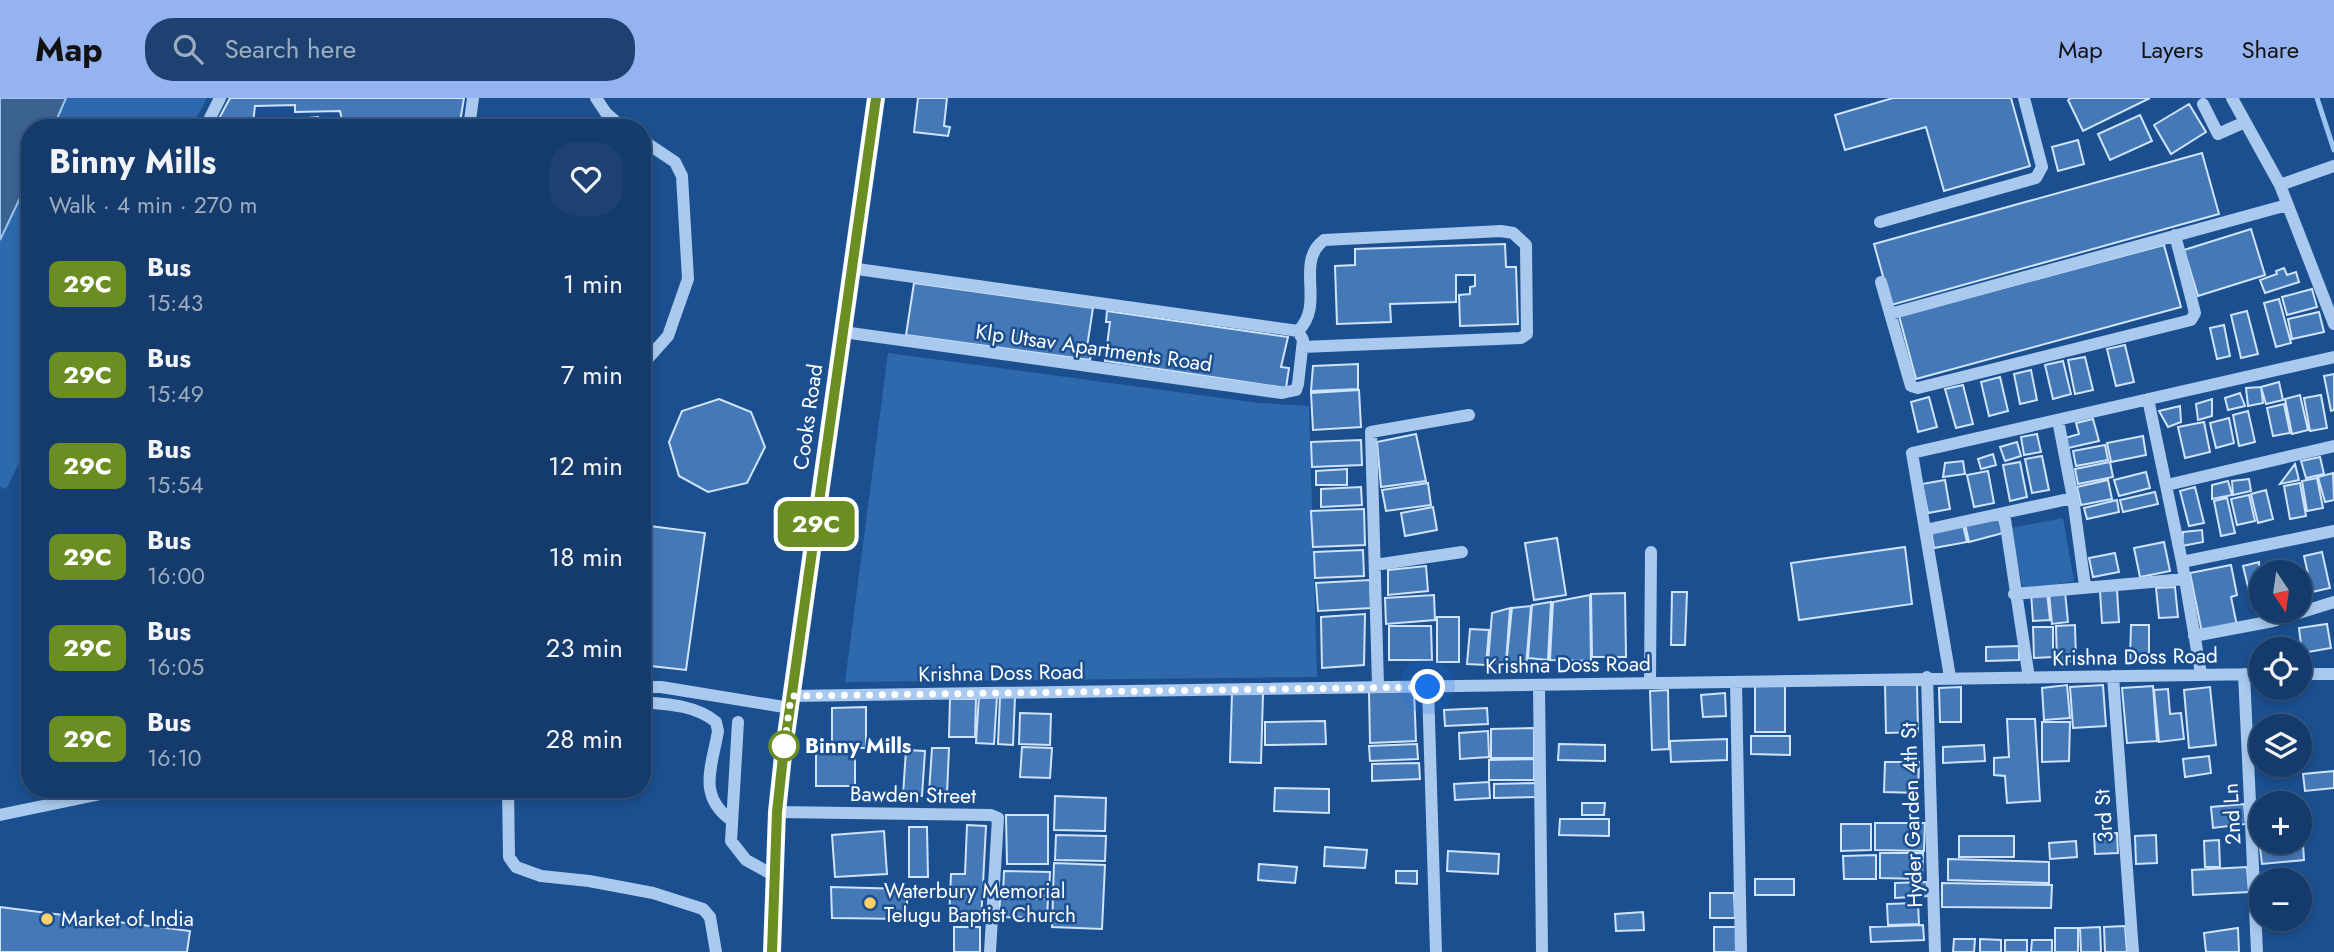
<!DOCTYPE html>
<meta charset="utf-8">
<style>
body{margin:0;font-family:Jost,sans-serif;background:#1d4271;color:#f1f3f6;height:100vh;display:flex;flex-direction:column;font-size:26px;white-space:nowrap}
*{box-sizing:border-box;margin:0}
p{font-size:23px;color:#9dadc1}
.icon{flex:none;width:38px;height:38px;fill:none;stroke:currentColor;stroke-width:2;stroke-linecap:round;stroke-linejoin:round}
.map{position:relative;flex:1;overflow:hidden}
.panel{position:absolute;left:21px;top:21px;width:630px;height:679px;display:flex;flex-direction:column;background:#143b6b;border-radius:28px;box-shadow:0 4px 10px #0003,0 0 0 2px #33557e}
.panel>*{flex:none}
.badge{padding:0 14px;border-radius:10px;font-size:24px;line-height:46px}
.needle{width:46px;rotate:167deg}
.tools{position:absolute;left:2249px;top:462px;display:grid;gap:14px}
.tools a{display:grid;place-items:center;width:63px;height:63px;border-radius:50%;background:#143b6b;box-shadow:0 4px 10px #0003,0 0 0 2px #33557e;font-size:35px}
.you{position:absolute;width:35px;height:35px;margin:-18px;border:5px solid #fff;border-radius:50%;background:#1a73e8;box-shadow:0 0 0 10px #1a73e833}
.map>.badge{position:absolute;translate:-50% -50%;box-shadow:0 0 0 4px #fff}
.round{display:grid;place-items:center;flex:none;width:74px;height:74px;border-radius:28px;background:#1d4271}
.head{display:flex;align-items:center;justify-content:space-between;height:119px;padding:0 28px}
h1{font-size:33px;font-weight:700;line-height:52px}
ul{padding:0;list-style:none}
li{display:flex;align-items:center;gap:21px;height:91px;padding:0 28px}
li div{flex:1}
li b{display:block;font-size:26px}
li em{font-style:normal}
li .badge{min-width:77px;font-weight:700;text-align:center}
header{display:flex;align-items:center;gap:42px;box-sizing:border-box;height:98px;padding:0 35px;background:#95b2f1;color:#111}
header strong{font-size:33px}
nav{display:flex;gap:38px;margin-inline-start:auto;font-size:24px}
.search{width:490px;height:63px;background:#1d4271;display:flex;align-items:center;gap:18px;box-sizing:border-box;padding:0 24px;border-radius:28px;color:#9dadc1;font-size:26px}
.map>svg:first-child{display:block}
.green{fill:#2e69ad}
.water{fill:#3c6290;stroke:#9cc4f0;stroke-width:2}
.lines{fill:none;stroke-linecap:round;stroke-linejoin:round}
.stream{stroke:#9cc4f0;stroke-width:5}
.building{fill:#4478b7;stroke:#cfe3fa;stroke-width:2}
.minor{stroke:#a9c9ee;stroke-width:12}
.major{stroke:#f0f6ff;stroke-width:18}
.line-casing{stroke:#fff;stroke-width:16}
.line{stroke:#6b8e23;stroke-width:10}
.walk{stroke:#fff;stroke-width:7;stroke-dasharray:0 12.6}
.stop-dot{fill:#fff;stroke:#6b8e23;stroke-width:3.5}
.poi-dot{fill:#ffd166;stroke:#1b4f8f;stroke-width:2.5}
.labels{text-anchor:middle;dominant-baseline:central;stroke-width:5;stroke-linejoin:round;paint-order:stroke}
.street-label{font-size:21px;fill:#fff;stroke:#1b4f8f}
.stop-label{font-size:21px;font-weight:bold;fill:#fff;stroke:#1b4f8f;text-anchor:start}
.poi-label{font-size:21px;fill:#fff;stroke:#1b4f8f;text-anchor:start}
</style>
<header>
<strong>Map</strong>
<div class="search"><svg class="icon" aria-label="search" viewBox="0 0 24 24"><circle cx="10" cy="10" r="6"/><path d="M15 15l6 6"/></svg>Search here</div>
<nav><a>Map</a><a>Layers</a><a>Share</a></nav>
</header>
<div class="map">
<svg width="2334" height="854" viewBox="0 0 2334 854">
<rect width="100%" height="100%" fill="#1b4f8f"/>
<path class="green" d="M66 0H207L191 30H53Z
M30 79V344L6 391 0 389V142Z
M888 255 1259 305 1309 308 1317 579 845 584Z
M2063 420 2074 483 2023 492 2011 430Z"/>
<path class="water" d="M0 0H66L53 30H30V79L0 142Z"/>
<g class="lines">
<path class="stream" d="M2317 0 2334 52"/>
</g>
<path class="building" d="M230 0H464L459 30H399L371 22 373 30H344L340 13 295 14V7L255 8 253 25 318 19 319 30H214Z
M918 0H947L944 28 950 29 948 38 914 34Z
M1893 0H2011L2030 68 1944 93 1926 29 1845 52 1835 17Z
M2071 0H2150L2083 33 2068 2Z
M2189 6 2206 34 2171 56 2154 27Z
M2140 17 2152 43 2110 62 2098 36Z
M2078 42 2084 66 2058 73 2052 49Z
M2202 55 2219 116 1891 207 1874 146Z
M2251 131 2265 177 2198 198 2184 152Z
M1505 146 1506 169H1516L1518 226 1460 228 1459 197 1470 196V189L1475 188V177H1456V204L1390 206 1391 224 1337 226 1335 168 1355 167V151Z
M2164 147 2181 209 1916 281 1899 218Z
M2284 170 2287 177 2296 174 2299 184 2265 195 2260 182 2277 176 2276 173Z
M914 185 1093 210 1087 249H1092L1090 262 906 237Z
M2312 191 2317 209 2287 217 2282 199Z
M2279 201 2291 245 2276 249 2264 205Z
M1107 213 1288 239 1281 269 1289 270 1286 290 1105 263 1110 224H1106Z
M2247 213 2258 256 2241 260 2231 217Z
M2319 214 2324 234 2292 241 2288 221Z
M2224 227 2230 258 2217 261 2210 230Z
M2125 247 2134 284 2116 288 2107 251Z
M2085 259 2093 292 2075 296 2068 262Z
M2063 263 2071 296 2053 301 2045 267Z
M1358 266V291L1311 293 1313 268Z
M2031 272 2037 302 2020 306 2014 276Z
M2334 276V312L2331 313 2324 278Z
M2000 279 2008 313 1989 318 1981 284Z
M2279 284 2283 302 2266 306 2261 289Z
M1963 287 1973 326 1956 330 1945 291Z
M2261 289 2263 305 2248 308 2246 290Z
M1359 292 1361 329 1313 332 1311 295Z
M2240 295 2245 308 2228 312 2225 300Z
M2300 297 2308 332 2292 336 2285 301Z
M2321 297 2327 330 2310 333 2304 300Z
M1929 299 1937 329 1918 334 1911 304Z
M719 301 751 314 765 349 747 385 708 394 679 378 669 344 682 313Z
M2212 301V318L2198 322 2196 306Z
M2284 306 2290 335 2273 338 2267 310Z
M2180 308 2181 324 2168 329 2159 313Z
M2248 313 2255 344 2239 348 2233 317Z
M2229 320 2234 345 2216 350 2210 325Z
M2093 321 2099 343 2068 350 2065 340 2079 336 2076 325Z
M2204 324 2210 354 2185 360 2178 329Z
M1416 336 1426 383 1381 389 1377 344Z
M2037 336 2041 354 2024 357 2021 339Z
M2143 338 2146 357 2111 364 2107 345Z
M1361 342 1362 367 1312 369 1311 344Z
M2017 344 2021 358 2005 363 2000 349Z
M2105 347 2108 362 2076 368 2073 353Z
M1993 356 1996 367 1981 371 1978 361Z
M2042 358 2049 392 2032 395 2025 361Z
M2320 359 2324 376 2306 380 2301 363Z
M1963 363 1965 376 1943 379 1945 365Z
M2020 364 2027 399 2010 403 2003 367Z
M2110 364 2113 379 2078 386 2075 371Z
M2295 366 2299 382 2280 386Z
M1347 371V387H1316V373Z
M1988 373 1994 405 1974 409 1967 377Z
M2146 374 2150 390 2119 398 2114 382Z
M2333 375 2334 402 2325 404 2318 379Z
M2317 380 2323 410 2307 413 2302 383Z
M2249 381 2251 393 2233 397 2232 383Z
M1945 382 1950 411 1928 415 1922 386Z
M2108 382 2112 401 2081 407 2077 389Z
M2228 383 2232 397 2212 401V387Z
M1428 385 1431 407 1386 413 1382 392Z
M2300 385 2306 418 2290 421 2284 388Z
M1361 389 1362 407 1321 409V391Z
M2195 389 2204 425 2189 428 2180 393Z
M2266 392 2273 421 2258 425 2251 396Z
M2155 394 2158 406 2123 414 2120 402Z
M2249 397 2255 423 2237 427 2231 401Z
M2227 400 2235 435 2221 438 2214 403Z
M2117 402 2119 414 2087 421 2084 410Z
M1433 409 1437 432 1405 438 1401 415Z
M1364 411 1365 447 1313 449 1311 413Z
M1998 418 2003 435 1969 444 1965 426Z
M642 427 705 435 686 572 642 567Z
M1963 427 1967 444 1934 450 1931 433Z
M2202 432 2203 444 2182 448 2183 434Z
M1557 440 1566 497 1534 502 1525 445Z
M2164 444 2170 473 2140 479 2134 450Z
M1905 449 1912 506 1799 522 1791 465Z
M1363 452 1364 478 1315 480 1314 454Z
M2322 454 2330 490 2312 494 2304 458Z
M2115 455 2119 474 2093 479 2089 460Z
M2259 464 2261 494 2250 497 2243 468Z
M2231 467 2237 497 2231 499 2237 528 2202 535 2190 475Z
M1426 468 1428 493 1388 497V472Z
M1370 482 1371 510 1318 513 1316 485Z
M2175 489 2178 519 2159 520 2156 490Z
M2117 492 2119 524 2102 525 2100 493Z
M1672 494H1687L1685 547H1671Z
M2047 494 2050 522 2033 523 2031 495Z
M2065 494 2068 524 2052 526 2049 495Z
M1625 495 1626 559H1592L1591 496Z
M1434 497 1435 522 1386 526 1385 500Z
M1590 497 1591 563 1550 562 1553 504Z
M1551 504 1548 562 1528 560 1532 507Z
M1531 508 1526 569 1506 568 1512 510Z
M1510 510 1506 565 1488 564 1492 515Z
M1365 516 1364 567 1322 570 1321 519Z
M1437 519H1459V564H1437Z
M2327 526 2331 550 2302 555 2299 530Z
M2075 527 2076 563 2057 564 2056 528Z
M2131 527H2149V562H2130Z
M1389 528H1431L1432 562H1389Z
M2033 529H2053V559L2034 560Z
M1470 531 1489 532 1486 567 1467 566Z
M2019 548V562L1986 563V549Z
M1755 586H1785V634H1755Z
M1917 586 1918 634 1886 635 1885 587Z
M2067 587 2070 620 2044 622 2042 590Z
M2103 587 2106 628 2073 630 2070 589Z
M2153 588 2157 643 2127 645 2122 590Z
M1961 589V624H1940L1939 590Z
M2210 589 2216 647 2189 650 2184 592Z
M2168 591 2170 616 2181 615 2184 641 2159 644 2154 592Z
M1414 592 1416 643 1370 645 1369 594Z
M1668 592 1669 651 1652 652 1650 593Z
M1232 594 1263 595 1261 665 1230 664Z
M1725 595 1726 618 1703 619 1701 597Z
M979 597 997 598 994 646 976 645Z
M1000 599H1015L1013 647 998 646Z
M950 601H976L975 639H949Z
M866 609V650H832V610Z
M1487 610 1488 626 1445 628 1444 612Z
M1020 615 1051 616 1050 647 1019 646Z
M2007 621H2035L2040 703 2007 705 2005 678 1994 677V660L2009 659Z
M1325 623 1326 646 1265 647V624Z
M2042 624H2070L2069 663 2042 664Z
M1534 630V660H1491V631Z
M1488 633 1489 659 1460 661 1459 635Z
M1751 638H1790V657L1751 656Z
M1727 641V662L1671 664 1670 643Z
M1417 646 1418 661 1370 663 1369 648Z
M1559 646 1605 647V663L1558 662Z
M1984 647 1985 663 1943 665V649Z
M1022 649 1052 650 1050 680 1020 679Z
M932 650H949L947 696 929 695Z
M906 652 925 653 922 698 903 697Z
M816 653H855V688H816Z
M2209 658 2211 675 2185 679 2183 661Z
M1534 661V682H1489V662Z
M1885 664H1919L1918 695 1884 694Z
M1419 665 1420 681 1372 683V666Z
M2334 673V690L2305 693 2303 676Z
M1489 684 1490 700 1455 702 1454 686Z
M1537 685V699L1494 700V686Z
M1275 690 1329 691V715L1274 713Z
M1055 698 1106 700 1105 733 1054 732Z
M1582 705H1605L1604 717H1582Z
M2244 706 2246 726 2213 730 2211 709Z
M1006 717H1048V766H1007Z
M1560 721H1609V738L1559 737Z
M1875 725H1925L1924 753 1875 752Z
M1841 726H1871V752L1841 753Z
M967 727 986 728 981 824 949 822 951 776H965Z
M909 729H927L928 779H909Z
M884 733 887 776 835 779 832 737Z
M2117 735 2118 755 2095 756 2094 736Z
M1056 737 1106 738 1105 763 1055 762Z
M2156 737 2157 765 2136 766 2135 738Z
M1959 738H2014V759H1959Z
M2219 742 2220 769H2205L2204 743Z
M2076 743 2077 759 2050 761 2049 745Z
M2303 746 2304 762 2262 766 2260 750Z
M1325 749 1367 752 1365 770 1324 768Z
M1448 753 1499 756 1498 776 1447 773Z
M1880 755H1923L1922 781 1880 780Z
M1876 757V781H1844L1843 758Z
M1948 761 2049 764V785L1948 782Z
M1054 765 1105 767 1102 831 1052 829Z
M1259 766 1297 769 1295 785 1258 782Z
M2247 769 2249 794 2193 797 2192 772Z
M1004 773 1050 774 1049 798 1003 797Z
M1396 773H1417V786L1396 785Z
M1755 781H1794V797H1755Z
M1927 784 1928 798 1895 800V785Z
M1942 785 2052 787 2051 810 1942 809Z
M831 789 907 791V821L832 820Z
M1710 795H1734L1735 820H1710Z
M1000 800 1048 801 1047 820 999 819Z
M1918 805 1919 826 1888 827 1887 806Z
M0 809 190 833 187 854H0Z
M1643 814 1644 832 1616 833 1615 816Z
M1923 827 1924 842 1871 844 1870 829Z
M2125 828 2127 854H2105L2104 829Z
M954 829H980V854H954Z
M1714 829H1736V854H1714Z
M2100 829 2101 854H2081L2080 830Z
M2055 830H2078V854H2055Z
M2238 830 2239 854H2206L2204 835Z
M1954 841H1975L1974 854H1953Z
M1980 841 2001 842V854H1980Z
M2005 842H2027V854H2005Z
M2032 842H2052V854H2031Z"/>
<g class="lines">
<path class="minor" d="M596 0 606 15 623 30
M2232 0 2280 87 2334 226
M2203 6 2218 36 2245 24
M205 30 220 0
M469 30 473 0
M642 42 675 64 682 78 688 181 668 238 642 267
M2280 87 2334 68
M1880 124 2036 80 2042 69 2024 0
M1881 184 1911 288 1918 290 2191 222 2195 215 2175 137
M1890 216 2287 107
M1298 233C1326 206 1294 165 1324 142L1501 133 1513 135 1526 147 1527 236 1521 240 1302 249
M843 234 1282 295 1296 292 1298 286 1303 242 1298 233 850 170
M2148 301 2182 464 2201 576
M2058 322 2073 400
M2167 387 2334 348
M2004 415 2029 580
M1925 432 2073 400 2085 488
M2182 464 2334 433
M1375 467 1462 454
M2014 496 2185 481
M2194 538 2273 523 2334 504
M2244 576 2257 854
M2300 576H2334
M2113 578 2133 854
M1927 579 1935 854
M1950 579 1912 355 2334 259
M1736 584 1741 854
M1650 585 1651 454
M1539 587 1542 854
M1378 588 1371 334 1469 317
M642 589H661L790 610
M1428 589 1436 854
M791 598 2261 576
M642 604C667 606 696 607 716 624L718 633C712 669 697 697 731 722
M738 624 731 743 746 762 775 778
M508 691 509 759 516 769 541 778 589 783 653 795 703 811 710 819 716 854
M777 714 991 717 998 720 990 854
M0 717 125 691"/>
<path class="major" d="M772 854 777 714 783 658 876 0"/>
</g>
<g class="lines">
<defs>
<path id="line" d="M772 854 777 714 783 659 876 0"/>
</defs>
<use href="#line" class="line-casing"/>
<use href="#line" class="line"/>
<path class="walk" d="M784 648 783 659 791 598 1428 589"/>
</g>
<circle class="stop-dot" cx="784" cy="648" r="14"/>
<g class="poi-dot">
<circle cx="870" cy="805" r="7"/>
<circle cx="47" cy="821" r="7"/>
</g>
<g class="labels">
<g class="street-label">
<text transform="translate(1094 250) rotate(8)">Klp Utsav Apartments Road</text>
<text transform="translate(808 319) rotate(-82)">Cooks Road</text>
<text transform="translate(2135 559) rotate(-1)">Krishna Doss Road</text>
<text transform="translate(1568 567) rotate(-1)">Krishna Doss Road</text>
<text transform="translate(1001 575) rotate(-1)">Krishna Doss Road</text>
<text transform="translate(913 697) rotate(1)">Bawden Street</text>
<text transform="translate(2232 716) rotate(-93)">2nd Ln</text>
<text transform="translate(1912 717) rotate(-92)">Hyder Garden 4th St</text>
<text transform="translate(2104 718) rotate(-94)">3rd St</text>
</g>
<g class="stop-label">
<text x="805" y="648">Binny Mills</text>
</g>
<g class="poi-label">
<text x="884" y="793">Waterbury Memorial<tspan x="884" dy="24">Telugu Baptist Church</tspan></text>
<text x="61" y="821">Market of India</text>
</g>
</g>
</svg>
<div class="tools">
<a><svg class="needle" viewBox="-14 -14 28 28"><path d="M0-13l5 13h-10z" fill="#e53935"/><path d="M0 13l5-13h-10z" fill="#9dadc1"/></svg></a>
<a><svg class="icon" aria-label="locate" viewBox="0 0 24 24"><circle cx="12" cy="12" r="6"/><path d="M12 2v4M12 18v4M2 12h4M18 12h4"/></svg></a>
<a><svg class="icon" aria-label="layers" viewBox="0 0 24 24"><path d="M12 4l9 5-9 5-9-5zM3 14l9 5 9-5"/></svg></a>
<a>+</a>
<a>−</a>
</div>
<div class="you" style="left:1428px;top:589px"></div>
<b class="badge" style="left:816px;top:426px;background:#6b8e23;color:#fff">29C</b>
<section class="panel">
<div class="head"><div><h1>Binny Mills</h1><p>Walk · 4 min · 270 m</p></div><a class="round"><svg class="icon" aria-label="heart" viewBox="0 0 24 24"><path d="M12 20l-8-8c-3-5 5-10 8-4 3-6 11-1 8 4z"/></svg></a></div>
<ul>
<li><span class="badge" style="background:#6b8e23;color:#fff">29C</span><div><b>Bus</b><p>15:43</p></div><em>1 min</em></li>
<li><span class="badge" style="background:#6b8e23;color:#fff">29C</span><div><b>Bus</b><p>15:49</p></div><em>7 min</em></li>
<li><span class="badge" style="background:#6b8e23;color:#fff">29C</span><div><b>Bus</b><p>15:54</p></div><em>12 min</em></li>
<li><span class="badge" style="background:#6b8e23;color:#fff">29C</span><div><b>Bus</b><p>16:00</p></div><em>18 min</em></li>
<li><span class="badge" style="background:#6b8e23;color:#fff">29C</span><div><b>Bus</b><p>16:05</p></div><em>23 min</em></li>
<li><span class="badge" style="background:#6b8e23;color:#fff">29C</span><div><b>Bus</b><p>16:10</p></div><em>28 min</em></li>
</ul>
</section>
</div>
